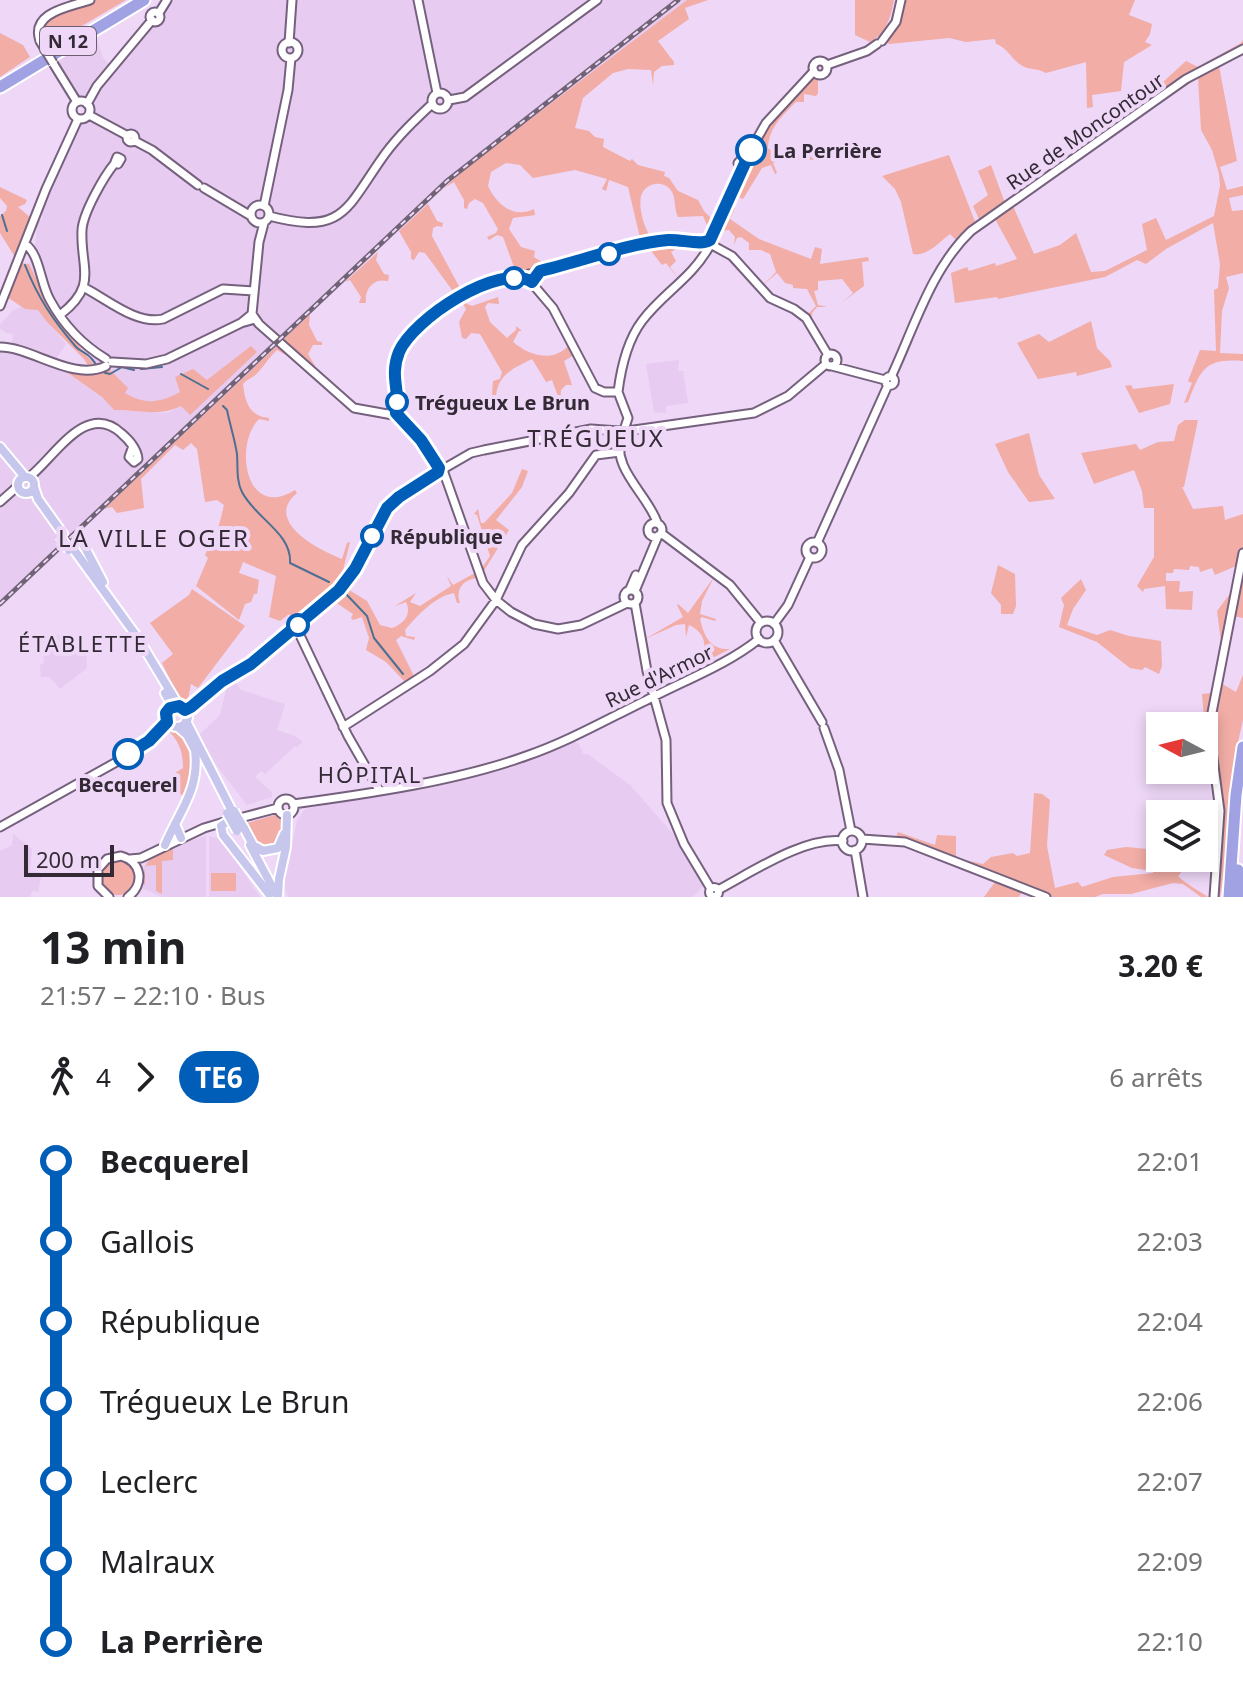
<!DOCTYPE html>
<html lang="fr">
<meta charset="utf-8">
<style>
body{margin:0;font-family:"Noto Sans",sans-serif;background:#f6f6f6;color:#202124;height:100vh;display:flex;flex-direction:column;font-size:30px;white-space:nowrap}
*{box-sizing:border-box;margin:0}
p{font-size:26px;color:#757577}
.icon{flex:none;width:44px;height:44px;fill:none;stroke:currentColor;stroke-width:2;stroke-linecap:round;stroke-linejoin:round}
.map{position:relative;height:897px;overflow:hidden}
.drawer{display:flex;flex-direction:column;background:#fff;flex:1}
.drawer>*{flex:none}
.badge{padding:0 16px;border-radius:26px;font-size:28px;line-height:52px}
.needle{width:52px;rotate:277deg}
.controls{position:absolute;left:1146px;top:712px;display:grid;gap:16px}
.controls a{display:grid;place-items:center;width:72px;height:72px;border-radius:0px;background:#fff;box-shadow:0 4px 12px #0003;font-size:40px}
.scale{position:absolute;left:24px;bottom:20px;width:90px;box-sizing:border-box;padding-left:8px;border:4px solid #332a36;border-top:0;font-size:22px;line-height:28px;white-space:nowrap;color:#332a36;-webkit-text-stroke:6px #eed7f7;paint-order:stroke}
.map>.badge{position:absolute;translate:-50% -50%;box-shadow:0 0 0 4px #fff}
.legs{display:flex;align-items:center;gap:12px;height:88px;padding:0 40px;font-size:26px}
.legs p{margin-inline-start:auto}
.head{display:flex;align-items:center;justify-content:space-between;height:136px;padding:0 40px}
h1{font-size:44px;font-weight:700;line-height:60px}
ul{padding:0 40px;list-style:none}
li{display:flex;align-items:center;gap:28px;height:80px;font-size:30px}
li i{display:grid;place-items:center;width:12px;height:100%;margin:0 10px;background:currentColor}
li i::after{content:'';width:20px;height:20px;margin:-10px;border:6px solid;border-radius:50%;background:#fff}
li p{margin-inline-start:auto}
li:first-child i{background:linear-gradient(#0000 50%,currentColor 0)}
li:last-child i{background:linear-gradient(currentColor 50%,#0000 0)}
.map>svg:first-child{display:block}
.built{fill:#e7cbf1}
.green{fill:#f1ada6}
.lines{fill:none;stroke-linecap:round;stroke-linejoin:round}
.stream{stroke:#4d6f94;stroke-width:2}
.secondary-casing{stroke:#75617d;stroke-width:11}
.primary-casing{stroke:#fff;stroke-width:12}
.highway-casing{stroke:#fff;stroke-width:15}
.secondary{stroke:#fff;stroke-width:7}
.primary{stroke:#c7c7ee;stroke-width:8}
.highway{stroke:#a1a2e3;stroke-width:11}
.rail-casing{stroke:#716376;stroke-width:5}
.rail{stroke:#eed7f7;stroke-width:2;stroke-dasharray:6;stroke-linecap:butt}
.secondary-bridge-casing{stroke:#75617d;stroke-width:11;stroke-linecap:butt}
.primary-bridge-casing{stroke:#fff;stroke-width:12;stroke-linecap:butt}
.secondary-bridge{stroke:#fff;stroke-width:7}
.primary-bridge{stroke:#c7c7ee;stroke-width:8}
.line-1-casing{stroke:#fff;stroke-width:18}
.line-1{stroke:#005eb8;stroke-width:12}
.stop-1-dot{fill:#fff;stroke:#005eb8;stroke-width:4}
.labels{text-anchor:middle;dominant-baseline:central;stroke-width:8;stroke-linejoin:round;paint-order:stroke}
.shield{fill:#eed7f7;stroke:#6b5e70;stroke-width:2}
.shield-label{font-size:18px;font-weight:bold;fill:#332a36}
.street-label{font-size:20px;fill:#332a36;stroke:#eed7f7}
.stop-label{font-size:20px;font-weight:bold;fill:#332a36;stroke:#eed7f7;text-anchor:start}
.neighbourhood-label{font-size:22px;letter-spacing:2px;fill:#332a36;stroke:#eed7f7}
.quarter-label{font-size:24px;letter-spacing:2px;fill:#332a36;stroke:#eed7f7}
</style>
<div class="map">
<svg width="1243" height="897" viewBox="0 0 1243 897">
<rect width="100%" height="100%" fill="#eed7f7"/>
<path class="built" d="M160 0H687L461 172 79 533 70 540 66 535 64 547 0 607V350H11L13 334 6 333 0 328V325L12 311 22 306 25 308 38 310 66 344 51 367 68 373 102 397 114 410 167 413 181 406 243 365 257 352 207 380 176 378 180 392 168 399 154 402 139 401 124 393 100 372 54 315 29 264 35 251 37 225 43 217 41 213 56 176 80 125 89 120 93 110 92 102 86 98H79L54 62 96 36 103 58 110 65Z
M679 360 678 371H683L688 403 666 406V413L654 412 646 364Z
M60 635 61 639 65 638 66 644 75 645V650L86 649 87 668 60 689 50 677H41L40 664 44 663 43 637Z
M233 677 241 690 285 704 277 730 295 736 303 742 297 747 295 746 265 774 261 771 255 777 272 792V797L247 805 217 766 199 735 220 715 227 686 222 684Z
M575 742 579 744 583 754 589 755 630 785 674 835 704 885 693 897H288L284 886 297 820 305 809 480 775 515 765Z
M13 834 32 849 30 871 42 873 38 892 33 890 30 897H0V851L12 845Z
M206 836V897H162L142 888 144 866 148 860 177 845Z
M209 836 218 838 230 852 260 897H209Z"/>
<path class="green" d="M97 0H126L46 47 41 34 44 22 51 16Z
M687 0H708L685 8 689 19 658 41 674 62V65L662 66 654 72 653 85 651 70 628 69 613 73 583 98 575 128 589 131 595 137 604 139 603 147 630 161 632 159 638 165 665 172 664 176 669 178 678 191 698 200 704 211 714 221 710 232 703 216 678 217C674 209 676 199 672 192 665 179 645 182 641 196 638 209 645 230 652 239L641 242 628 187 609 180 606 191 602 189 607 179 575 170 533 178 520 165 506 163 491 172 488 186C497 205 514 219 534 209L535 215 513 218 509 229 521 247 535 251 534 257 548 266 512 275 514 267 503 237 497 235 489 240 487 237 496 233 498 229 483 203 475 199 469 203 467 209 464 208V200L454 182 444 188 470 165Z
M855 0H894C891 17 886 34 870 42L855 35Z
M904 0H1135L1129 15 1152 24 1150 34 1145 42 1152 45 1124 62 1121 91 1092 95 1093 107 1087 108 1086 62 1046 73C1037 68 1028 70 1021 65 1011 59 1007 47 996 44L995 39 966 42 949 38 889 44 887 42 902 16Z
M0 33 23 45 30 57 0 77Z
M1243 40V55L1219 66 1237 161 1220 167 1227 190 1243 186V195L1229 198 1232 211 1243 210V273L1226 277 1229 288 1222 311 1220 353 1243 354V361C1205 358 1201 369 1188 402L1184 403 1192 383 1188 381 1200 350 1216 351 1214 290 1218 288 1220 264 1213 223 1166 249 1146 264 1137 260 1105 277 998 299 997 297 955 303 951 273 967 267 969 271 995 263 996 266 1017 259 995 219 1013 206 1034 254 1060 245 1076 233 1091 272 1105 271 1147 250 1142 224 1156 218 1166 240 1214 216 1220 186 1219 174 1212 150 1201 130 1198 78 1133 121 1129 113 1186 61 1198 67 1241 43Z
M812 77 818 78V93L816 96 804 94V102H796C782 116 769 128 768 148L775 154H818L817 160 784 159 773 163 777 173 775 174 771 165 762 168 743 199 736 196 764 132Z
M949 155 976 224 956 240 950 234C939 242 927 257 913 254L901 202 895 189 882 176Z
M991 165 1005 203 980 221 973 206 988 195 978 171Z
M0 187 27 200 25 204 18 207 31 218 15 257 0 233V216L6 211 7 206 0 198Z
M428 204 437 221 443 223 442 227 437 226 433 228 432 236 461 290 455 294 425 253 419 252 414 260 411 259V252L399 231Z
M732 206 735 208 730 219 759 239 811 259 815 247 822 249 820 264 868 257 869 261 862 262 864 286 841 303 853 293 842 279 818 281V290L814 291 818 305 827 307H817L812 313V321L807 315 816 306 807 289 793 288V285L785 283 777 273 762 286 776 272 770 254 761 250H749V243L741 237 737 238 734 245 735 237 729 230 721 231 717 241 729 250 717 245C714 232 723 220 728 208Z
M665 243H685L671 252 676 261 670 267 680 281 666 263 662 265 648 247Z
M378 252 376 260 384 274 389 275 388 281C374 278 364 288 366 303H359L361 297 350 280 345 282Z
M20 263 29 264 54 315 100 372 109 369 128 388 125 393C145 405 160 403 180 392L175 377 193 369 207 380 251 346 257 352 190 415 181 406C158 417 139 410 114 410L102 397 68 373 92 372 84 359 47 322 38 310 25 309 7 297Z
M464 296 467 304 472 306 498 297 499 304 488 303 485 307 490 322 507 338 516 330V326L522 331H519L513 342C530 356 553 363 569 345L574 355 564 361 572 385H566L561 390 560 402 552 380 546 382 532 359C514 368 498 374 496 396L492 395 493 381 500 379 502 372 480 334 471 333 466 339 462 338 459 322 466 309 460 299Z
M310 314 309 325 317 341 322 342V345H313L308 354 315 366 313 368 281 342Z
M1091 321 1097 348 1110 361 1112 367 1077 376 1076 372 1038 379 1017 343 1039 334 1049 342Z
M278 345 293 359 277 350C268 358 261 371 254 376 250 379 246 380 243 384 245 402 249 416 269 418V421L259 419C233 445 246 521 295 490L297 493C263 521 318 550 342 559L347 543 350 542 343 570 349 573 334 591 295 623 289 614 280 621 269 617 276 576 243 562 239 573 259 580 257 594H254L251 602 245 604 239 620 196 586 208 558 205 555 219 525 224 505 217 500 205 502 197 449 191 443 183 450 175 445 141 479 144 508 117 513 112 507 104 509Z
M1174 384 1170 404 1139 413 1125 386 1131 385 1133 389Z
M1185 420H1198L1184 487H1182L1193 509 1223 506 1225 520 1243 514V618L1233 616 1219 682 1236 692 1243 675V720L1233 764 1227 854 1220 897H1211L1214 856 1191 868 1190 858H1204V849L1215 843 1217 815 1215 780 1207 755 1202 694 1212 693 1221 642 1217 611 1232 591 1236 566 1215 575 1212 568 1200 572 1199 567 1190 566 1189 570 1174 569 1173 573H1166V581H1180L1179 592 1193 591 1192 610 1166 609 1165 586 1144 589 1143 592 1137 586 1154 557V508H1144L1142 491 1134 470 1094 484 1081 453 1136 444 1140 450 1158 442 1174 441 1178 425Z
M1029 433 1039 475 1055 499 1029 502 1008 472 995 444Z
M522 469 528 471 522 487 496 520 509 530 482 574 481 569 490 556 477 515 474 514 478 509 481 523H484L512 493Z
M998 565 1015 574 1016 606 1013 614H1001V605L991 593Z
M475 573 477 578C463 580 455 589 460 603H457L454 593C434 597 418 615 405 630L406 636 415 637 414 640 401 636 396 640 414 676 405 682 386 662 366 650 369 638 362 617 353 620 351 618 353 614 332 600 346 588 367 601 380 625 392 628C404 624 412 614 406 602L395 606 416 593 410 602 420 606 451 586 447 576 453 585Z
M714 577 702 601 700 614 716 619 715 621 702 617 700 619C704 636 710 650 730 649L699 665C707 649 708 634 689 625L686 637 685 624 676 625 645 639 683 617 677 605 678 604 688 613Z
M1081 579 1086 590 1073 609 1067 625 1097 635 1110 630 1129 636 1161 641 1162 666 1159 674 1145 667 1142 670 1130 668 1097 642 1059 627 1064 605 1061 598Z
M192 589 245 626 198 688 191 684 188 699 182 703 162 663 173 654 150 623 189 595Z
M166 728 183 734 196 763 184 797 173 787 179 778 175 773 183 768C183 751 179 741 166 728Z
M1034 793 1042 794 1050 800 1047 846 1055 888 1078 882 1082 887 1113 877 1153 873V871L1132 868 1104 855 1107 850 1126 847 1160 850V858H1172L1181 873 1178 876C1186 884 1198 890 1208 897H1201L1183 884 1173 883 1131 894H1103L1095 897H1053L1025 886 1019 897H984L995 882 905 845 875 842 876 835 896 837 898 832 935 845 937 835 956 836V858L983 864 991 857 1013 853 1017 856 1030 853Z
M275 815 282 821V838L272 849 258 846 244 824Z
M170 848H173V860L162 861V894L156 891V865L145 866V885L143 884C145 859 147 860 170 848Z
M101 878a17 17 0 1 1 34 0a17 17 0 1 1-34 0Z
M211 873H236V891H211Z"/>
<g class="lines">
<path class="stream" d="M2 215 7 231
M25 265C38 298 53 320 76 347 81 352 87 353 91 358 98 366 100 373 110 374L122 367 134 370
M141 369 162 367
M181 374 208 389
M223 406 227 410C230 425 235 440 237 454 238 467 236 480 242 492 256 519 292 533 290 563L329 582
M346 594 367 616 374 638 403 674"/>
<defs>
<path id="secondary" d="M418 0 437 93
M150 17a5 5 0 1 1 10 0a5 5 0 1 1-10 0Z
M159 13 167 0
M40 41C30 12 70 7 90 0
M882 41 896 22 901 0
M282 50a8 8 0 1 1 16 0a8 8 0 1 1-16 0Z
M289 43 292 0
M813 68a7 7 0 1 1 14 0a7 7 0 1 1-14 0Z
M53 63 77 102
M827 65 867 51 877 44
M432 101a8 8 0 1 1 16 0a8 8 0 1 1-16 0Z
M449 100 465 97 597 0
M72 110a9 9 0 1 1 18 0a9 9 0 1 1-18 0Z
M87 104 97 86 152 20
M89 115 128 136
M127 138a4 4 0 1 1 8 0a4 4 0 1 1-8 0Z
M135 141 152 150 198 185
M117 157 121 159 118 164 115 162Z
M742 159 746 163 742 166 738 163Z
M745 160 766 123 814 71
M204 188 251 216
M251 214a9 9 0 1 1 18 0a9 9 0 1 1-18 0Z
M264 206 288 90 291 58
M269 216C345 236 346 208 385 154 399 135 415 120 432 104
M710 240 742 166
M25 244C40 254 40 283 50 300 63 324 83 345 106 359
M712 245 732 256 770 298 794 309 806 318 828 355
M529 274 535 276 533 281 528 280Z
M530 281 553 308 595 388 604 392H618
M83 287C107 299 136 325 163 319L223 289 254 291
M0 306 46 189 78 119
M252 314 259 324 354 408 393 415
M252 314 259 242 264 223
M252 314 241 323 255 319
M60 315C99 285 80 268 82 230 83 213 104 176 115 163
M0 347C32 347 73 382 106 366
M825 360a6 6 0 1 1 12 0a6 6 0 1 1-12 0Z
M112 362 146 364 167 359 241 323
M832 366 885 380
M885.5 381a4.5 4.5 0 1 1 9 0a4.5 4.5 0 1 1-9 0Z
M891 377C914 328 931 269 971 231L1186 79 1243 49
M618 392C621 368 627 341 642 321 663 293 691 279 709 247
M618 392 628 418 625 427
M399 418 421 440 439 468
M627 431 754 413 788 396 826 364
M621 434C611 469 646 492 657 522
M445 468 471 453 484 450 591 429 619 431
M444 473 483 583 496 600 511 612 534 624 558 629 581 625 627 603
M28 478C53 460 85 400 121 433 129 440 137 448 138 459L134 462 129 457 133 446
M0 502 18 486
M648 530a7 7 0 1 1 14 0a7 7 0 1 1-14 0Z
M661 533 730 585 761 623
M806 550a8 8 0 1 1 16 0a8 8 0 1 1-16 0Z
M817 543 888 385
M630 589 636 575
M624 597a7 7 0 1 1 14 0a7 7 0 1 1-14 0Z
M635 591 658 536
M635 603 647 671 666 740 667 803 684 844 711 889
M756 632a11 11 0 1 1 22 0a11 11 0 1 1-22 0Z
M774 624 788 605 810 557
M296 627 348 736 379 790
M774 640 822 722
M185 710 222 681 253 662 339 590 355 569 387 508 399 497 438 472
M343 727 430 671 464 644 496 600 522 545 569 493 596 455 620 452
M824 728 839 770 851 831
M149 738 167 722
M278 807a8 8 0 1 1 16 0a8 8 0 1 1-16 0Z
M293 804C367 794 457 781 526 756 570 741 611 717 653 697 688 679 728 664 759 639
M236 819 278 808
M0 827 120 760 142 744
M842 841a10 10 0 1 1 20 0a10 10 0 1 1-20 0Z
M862 839 905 842 1046 897
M855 850 863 897
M130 859 141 858 204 828 224 822
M709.5 892a4.5 4.5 0 1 1 9 0a4.5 4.5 0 1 1-9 0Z
M718 890C752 872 805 836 843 841
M109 897 98 886V869L107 859 121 856C142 862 145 884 128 897
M1214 897 1220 811 1209 728 1243 553"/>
<path id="primary" d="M0 447 25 477
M18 485a8 8 0 1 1 16 0a8 8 0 1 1-16 0Z
M34 487 38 499 63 534
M79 536 103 582
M72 547 138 638 179 706
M165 693 169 700 168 710
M166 716a11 11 0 1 1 22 0a11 11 0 1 1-22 0Z
M186 721 232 811
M178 727 187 735 196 752
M227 822 221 826 223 835 269 894
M175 824 181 838
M244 828 253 845 263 851 278 848 284 834
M165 845C180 810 200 789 195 750
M250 845 277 896
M278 897 279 879 286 847 287 815"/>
<path id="highway" d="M0 87 144 0
M1238 870 1239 897
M1229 897 1236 795 1243 747"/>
</defs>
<use href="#secondary" class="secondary-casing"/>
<use href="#primary" class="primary-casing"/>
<use href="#highway" class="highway-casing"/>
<use href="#secondary" class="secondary"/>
<use href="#primary" class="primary"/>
<use href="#highway" class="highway"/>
<defs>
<path id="rail" d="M0 604 447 181 678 0"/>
</defs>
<use href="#rail" class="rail-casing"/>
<use href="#rail" class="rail"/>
<defs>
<path id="secondary-bridge" d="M40 41 53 63"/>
<path id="primary-bridge" d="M60 536 69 550
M234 811 244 828
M227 813 237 831"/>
</defs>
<use href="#secondary-bridge" class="secondary-bridge-casing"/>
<use href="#primary-bridge" class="primary-bridge-casing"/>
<use href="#secondary-bridge" class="secondary-bridge"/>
<use href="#primary-bridge" class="primary-bridge"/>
</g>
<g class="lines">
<defs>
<path id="line-1" d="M128 754 149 741 167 722 166 713 170 708 179 706 185 710 191 707 222 681 251 664 339 590 355 569 387 508 399 497 438 472 439 468 421 440 396 413C401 392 389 377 399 352 413 319 499 262 532 282L540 271C578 262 630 243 668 240 681 239 701 246 710 240L751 150"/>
</defs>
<use href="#line-1" class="line-1-casing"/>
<use href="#line-1" class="line-1"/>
</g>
<g class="stop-1-dot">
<circle cx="751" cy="150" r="14"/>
<circle cx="609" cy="254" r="10"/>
<circle cx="514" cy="278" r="10"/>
<circle cx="397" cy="402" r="10"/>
<circle cx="372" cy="536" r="10"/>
<circle cx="298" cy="625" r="10"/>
<circle cx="128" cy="754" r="14"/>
</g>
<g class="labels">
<rect class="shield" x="40" y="27" width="56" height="28" rx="6"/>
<g class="shield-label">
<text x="68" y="41">N 12</text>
</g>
<g class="street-label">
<text transform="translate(1085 131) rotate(-35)">Rue de Moncontour</text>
<text transform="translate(659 676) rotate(-26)">Rue d'Armor</text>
</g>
<g class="stop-label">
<text x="773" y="150">La Perrière</text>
<text x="415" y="402">Trégueux Le Brun</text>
<text x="390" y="536">République</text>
<text x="128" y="784" text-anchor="middle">Becquerel</text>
</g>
<g class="neighbourhood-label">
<text x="83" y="643">ÉTABLETTE</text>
<text x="370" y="774">HÔPITAL</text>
</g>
<g class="quarter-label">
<text x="596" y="437">TRÉGUEUX</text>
<text x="154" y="537">LA VILLE OGER</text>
</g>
</g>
</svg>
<div class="controls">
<a><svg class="needle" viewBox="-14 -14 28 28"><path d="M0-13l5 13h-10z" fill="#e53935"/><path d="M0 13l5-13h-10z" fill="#757577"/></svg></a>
<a><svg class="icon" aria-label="layers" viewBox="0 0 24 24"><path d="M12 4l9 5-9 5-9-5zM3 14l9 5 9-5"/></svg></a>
</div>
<div class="scale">200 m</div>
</div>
<section class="drawer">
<div class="head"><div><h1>13 min</h1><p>21:57 – 22:10 · Bus</p></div><b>3.20 €</b></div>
<div class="legs"><svg class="icon" aria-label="walk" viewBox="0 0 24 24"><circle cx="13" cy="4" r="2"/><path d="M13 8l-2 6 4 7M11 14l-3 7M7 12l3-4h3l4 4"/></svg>4<svg class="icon" aria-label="forward" viewBox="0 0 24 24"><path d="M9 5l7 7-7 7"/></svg><b class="badge" style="background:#005eb8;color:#fff">TE6</b><p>6 arrêts</p></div>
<ul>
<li><i style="color:#005eb8"></i><b>Becquerel</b><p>22:01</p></li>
<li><i style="color:#005eb8"></i><span>Gallois</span><p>22:03</p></li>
<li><i style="color:#005eb8"></i><span>République</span><p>22:04</p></li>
<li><i style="color:#005eb8"></i><span>Trégueux Le Brun</span><p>22:06</p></li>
<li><i style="color:#005eb8"></i><span>Leclerc</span><p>22:07</p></li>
<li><i style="color:#005eb8"></i><span>Malraux</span><p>22:09</p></li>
<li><i style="color:#005eb8"></i><b>La Perrière</b><p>22:10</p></li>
</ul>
</section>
